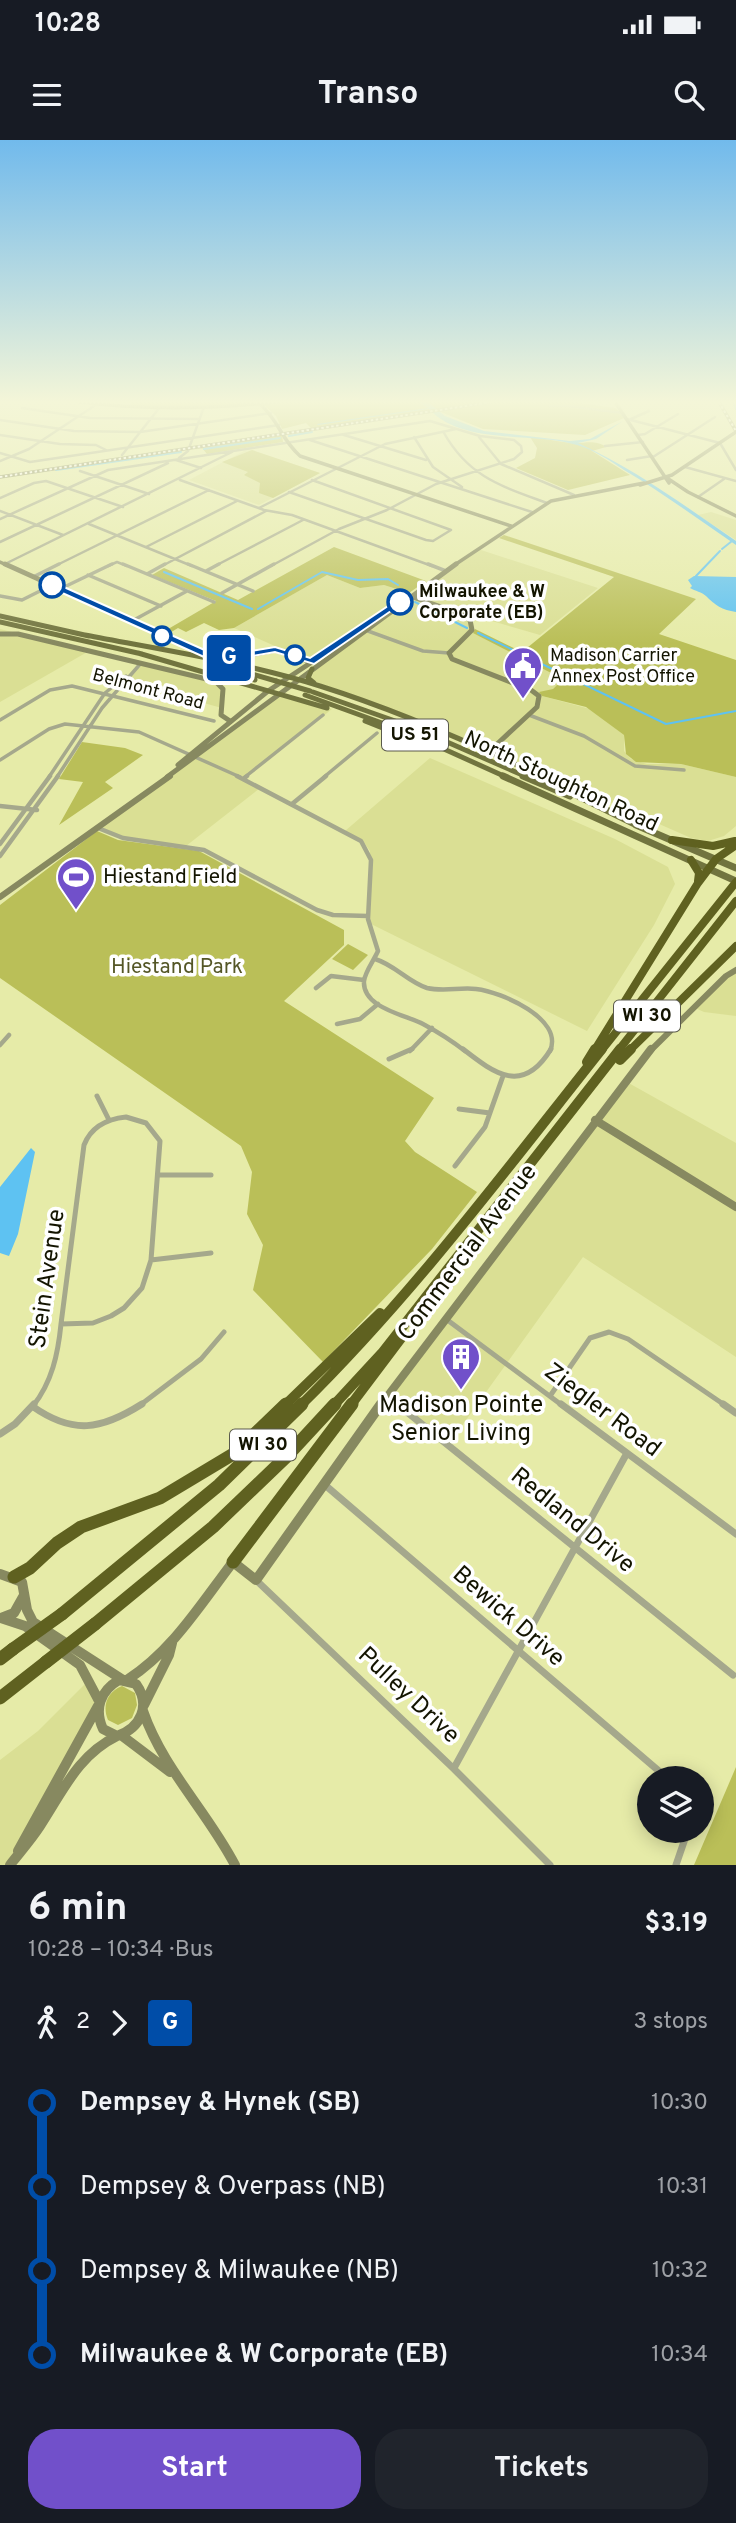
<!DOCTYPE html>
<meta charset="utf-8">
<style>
body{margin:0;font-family:Overpass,sans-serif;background:#20242c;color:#f1f3f6;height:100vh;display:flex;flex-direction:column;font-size:26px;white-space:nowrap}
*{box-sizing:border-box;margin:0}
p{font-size:23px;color:#9ea1a6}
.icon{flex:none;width:38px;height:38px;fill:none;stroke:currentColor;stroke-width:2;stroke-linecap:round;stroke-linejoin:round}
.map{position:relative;height:1725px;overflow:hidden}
.details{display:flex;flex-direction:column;background:#171b24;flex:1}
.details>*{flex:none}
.badge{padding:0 14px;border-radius:5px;font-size:24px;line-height:46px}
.fabs{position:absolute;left:637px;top:1626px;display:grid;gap:14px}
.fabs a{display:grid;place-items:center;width:77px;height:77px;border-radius:50%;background:#171b24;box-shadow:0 4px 18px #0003;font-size:35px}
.map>.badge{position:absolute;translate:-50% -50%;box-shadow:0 0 0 4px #fff}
.legs{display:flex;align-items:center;gap:10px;height:77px;padding:0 28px;font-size:23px}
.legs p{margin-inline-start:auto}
.head{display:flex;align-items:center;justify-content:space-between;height:119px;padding:0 28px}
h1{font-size:38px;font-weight:700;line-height:52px}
.primary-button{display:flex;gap:14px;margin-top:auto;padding:14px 28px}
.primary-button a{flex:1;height:80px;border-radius:28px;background:#7150ca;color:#fff;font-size:28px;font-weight:700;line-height:80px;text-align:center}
.primary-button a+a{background:#20242c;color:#f1f3f6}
ul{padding:0 28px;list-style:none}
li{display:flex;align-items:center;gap:24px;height:84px;font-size:26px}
li i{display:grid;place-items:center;width:10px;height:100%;margin:0 9px;background:currentColor}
li i::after{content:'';width:18px;height:18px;margin:-9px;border:5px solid;border-radius:50%;background:#171b24}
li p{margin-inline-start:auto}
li:first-child i{background:linear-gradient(#0000 50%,currentColor 0)}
li:last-child i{background:linear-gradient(currentColor 50%,#0000 0)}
.status{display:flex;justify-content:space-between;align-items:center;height:49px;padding:0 35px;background:#171b24;direction:ltr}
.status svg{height:19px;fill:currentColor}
header{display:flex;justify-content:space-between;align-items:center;height:91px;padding:0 28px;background:#171b24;font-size:32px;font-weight:700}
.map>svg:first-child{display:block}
.built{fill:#dadf94}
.green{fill:#babf58}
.water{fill:#5ec2f2}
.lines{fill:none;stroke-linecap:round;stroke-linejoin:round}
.stream{stroke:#5ec2f2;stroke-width:2}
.street-far4{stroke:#a5a88c;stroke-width:2.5}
.street-far3{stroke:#a5a88c;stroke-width:3.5}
.street-far2{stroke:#a5a88c;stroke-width:4.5}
.street-far1{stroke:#a5a88c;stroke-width:5}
.street{stroke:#a5a88c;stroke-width:7}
.secondary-far4{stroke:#878960;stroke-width:3.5}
.secondary-far3{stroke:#878960;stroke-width:5}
.secondary-far2{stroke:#878960;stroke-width:6}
.secondary-far1{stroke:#878960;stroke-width:8}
.secondary{stroke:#878960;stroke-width:10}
.primary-far1{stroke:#71743f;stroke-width:5}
.primary{stroke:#71743f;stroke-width:7}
.highway-far2{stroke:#5f6120;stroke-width:8}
.highway-far1{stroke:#5f6120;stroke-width:10}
.highway{stroke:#5f6120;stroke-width:13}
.rail-casing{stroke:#818457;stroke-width:3.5}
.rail{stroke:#fff;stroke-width:2;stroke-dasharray:2.5;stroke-linecap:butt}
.primary-bridge{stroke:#71743f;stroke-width:5}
.highway-bridge{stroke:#5f6120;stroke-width:13}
.line-1{fill:#004da8;stroke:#fff;stroke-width:2}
.stop-1-dot{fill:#fff;stroke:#004da8;stroke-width:3.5}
.labels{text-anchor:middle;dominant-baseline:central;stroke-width:7;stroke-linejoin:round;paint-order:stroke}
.far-stop-label{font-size:18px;font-weight:bold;fill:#131400;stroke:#fff;text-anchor:start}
.far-poi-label{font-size:18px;fill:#131400;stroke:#fff;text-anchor:start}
.far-street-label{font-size:18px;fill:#131400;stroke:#fff}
.shield{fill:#fff;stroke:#5a5a4c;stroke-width:2}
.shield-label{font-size:19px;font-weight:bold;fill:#131400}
.street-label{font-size:21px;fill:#131400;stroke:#fff}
.poi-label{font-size:21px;fill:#131400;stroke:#fff;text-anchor:start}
.park-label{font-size:21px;fill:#545626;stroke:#fff}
.near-street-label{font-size:24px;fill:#131400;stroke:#fff}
.near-poi-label{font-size:24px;fill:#131400;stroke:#fff}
</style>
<div class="status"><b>10:28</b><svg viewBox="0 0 49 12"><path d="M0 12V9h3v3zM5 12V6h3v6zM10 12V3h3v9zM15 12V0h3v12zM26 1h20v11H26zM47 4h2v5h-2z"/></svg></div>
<header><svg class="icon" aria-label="menu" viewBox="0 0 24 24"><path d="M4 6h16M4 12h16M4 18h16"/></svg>Transo<svg class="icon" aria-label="search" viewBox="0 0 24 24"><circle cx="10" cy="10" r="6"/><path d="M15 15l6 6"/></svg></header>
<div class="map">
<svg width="736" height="1725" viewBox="0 0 736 1725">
<rect width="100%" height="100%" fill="#e6eba8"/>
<path class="built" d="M252 310 320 333 259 365 189 340 244 311Z
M711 372 736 380V400L698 375Z
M478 409 598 448 540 495 471 475 468 478 472 490 564 539 553 549 540 553 542 556 590 569 624 595V611L631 619 647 624H681L736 637V686L724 696 708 701 691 698 427 582 311 540 314 531Z
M327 435 360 448 384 445 409 453V456L311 522 234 488Z
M0 489 89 511 0 562Z
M141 523 220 544 222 568 122 541Z
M278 554 332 569 244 639 260 648 186 706 126 699 98 688Z
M430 618 615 699 668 727 675 744 654 785 587 891 369 783 370 711 363 701 345 691Z
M736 828V876L704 872 693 867Z
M625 941 736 1003V1217L583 1117 448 1305 388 1257Z
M90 1539 99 1561 10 1725H0V1620L38 1591Z"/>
<path class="green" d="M132 262H574L616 268 624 278 585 295 483 289 436 270 312 289 306 283 282 289 276 276 262 263 221 267 130 266Z
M282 295 283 302 207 314 202 308 192 310Z
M530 297C544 298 558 302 572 303 585 304 594 299 606 307L592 311 630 335 568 350 516 328 535 318 537 308Z
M252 310 320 333 273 358 259 353 260 343 244 335 248 332 222 322Z
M504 395 696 459 659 494 736 520V637L681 624 636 622 626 614 624 595 586 567 542 556 539 552 553 549 563 539 473 493 475 489 522 512 614 437 499 398Z
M334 407 426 441 409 453 384 445 360 448 327 435 234 488 219 490 204 483 186 492 178 488 168 494 163 492 216 461 152 435 164 428 238 460Z
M82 602 125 608 143 615 105 642 113 648 59 685 83 642 59 639Z
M97 691 118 700 199 711 344 790V805L284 861 434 958 405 1001 415 1012 477 1052 432 1109 323 1222 253 1150 263 1105 247 1074 252 1032 241 1006 0 838V765Z
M348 804 368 815 353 830 332 819Z
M122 1546 135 1553 137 1565 132 1578 118 1585 108 1580C102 1566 107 1552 122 1546Z
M736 1627V1725H694Z"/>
<path class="water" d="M419 262H428L445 276 484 291 570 301 590 299 623 281 596 299 578 303C635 329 685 366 736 401V405C699 380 663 353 624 330 609 320 594 310 577 305 530 291 464 306 429 269L318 285 317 284 428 268Z
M694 436 736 437V472C722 470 715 465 706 456 702 452 695 451 690 448L692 446 688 440Z
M31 1008 35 1012 18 1094 9 1116 0 1113V1047Z"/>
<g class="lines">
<path class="stream" d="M733 262 736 269
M289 296 312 292
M204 309 280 298
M56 330 181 312
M722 409 732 401
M164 432 252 469
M696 436 720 411
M415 462 467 488
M258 469 322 432 358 440 388 439 398 445
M478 493 666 584 736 571"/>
<path class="street-far4" d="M550 266H568L623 273
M22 268 90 278 199 279
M627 279 720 303 736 330
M631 279 649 271
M0 280 74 291 140 292 271 273
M444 293C469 337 501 346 547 363
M0 295 60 304 96 305 106 310
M344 295 426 320
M638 295 645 294 678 274
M414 297 433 327 462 347
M479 297 501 324 574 355
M310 300 532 372
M605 306 643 302
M0 313 30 322 279 285
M122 315 160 267
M653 317 715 277
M179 318 188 311 204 267
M176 320 201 328
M627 320 652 316
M0 321 29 309 97 264
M685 327 736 341
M80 331 149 354
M180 340 264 370 292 375 432 426
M289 352 426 400 433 401 451 390 312 340
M698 357 724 339
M0 358 34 343 46 341 123 367
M259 368 385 304 456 289
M0 371 63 395
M0 379 108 330 430 281 480 296 514 300 521 306 522 312 514 319 436 344 387 370 339 389 271 426
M89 384 192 426
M0 402 168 323
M146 407 237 361
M5 424 232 312
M55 426 209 350
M108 426 117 422 127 426
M162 426 266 371
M215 426 303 380"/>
<path class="street-far3" d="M123 424 214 462
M188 424 253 451
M428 424 446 431
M206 431 219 424
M147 434 165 424
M88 435 161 466
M33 437 59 424
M60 449 112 424
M222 453 274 424
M0 456 22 460 52 445
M132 481 187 451
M368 491 423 511 449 513
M529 575 584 596 635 626 684 630
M0 580 50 550 72 546 214 581
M0 620 49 589 65 584 139 592 240 637
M49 637 105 553 126 536
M57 637 102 568 141 523
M245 637 323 575
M324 637 377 593"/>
<path class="street-far2" d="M237 636 361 701 371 720 368 779 378 811C374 820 365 832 364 841 362 868 406 875 423 884 438 892 452 901 465 911
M243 639 247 636
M292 664 326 636
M0 666 37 670
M98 688 123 698 204 710 317 770 333 775 368 776
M0 704 50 636
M0 716 58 636
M375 819C395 825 408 842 427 848 444 852 460 847 476 849 502 852 564 879 550 911
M316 848 331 836 364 840
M337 884 360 879 378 864
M0 905 9 895
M410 911 432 888"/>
<path class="street-far1" d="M463 909C495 934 523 955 551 909
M389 919 412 909
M97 956 109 980
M459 969 490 973
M126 977 146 983 160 1001 151 1120 142 1148 124 1168 111 1176 93 1183 61 1184 84 1005C91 987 107 979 126 977Z
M455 1026 485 987 503 936
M158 1035H211
M151 1120 211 1113
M446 1179 563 1266
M550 1256 590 1198 609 1192 628 1199 726 1266
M388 1257 399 1266
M33 1266C52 1242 58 1214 61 1184
M139 1266 201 1219 224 1192"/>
<path class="street" d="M397 1264 733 1535
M561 1264 736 1394
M723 1264 736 1273
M32 1266C73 1295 101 1290 142 1264
M0 1294 15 1284 34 1264
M325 1345 667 1638
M257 1441 454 1629 550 1725
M454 1628 627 1313
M676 1725 688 1690"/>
<path class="secondary-far4" d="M79 262C145 270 212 269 278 262
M615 262 669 343
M260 264C280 282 280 298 300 316L511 386
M667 338 688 352 736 376
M640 345 672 335 736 292
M0 422 9 426
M453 426 551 361 644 343"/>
<path class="secondary-far3" d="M5 424 207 515 234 518 275 510 311 522
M413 457 461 474 470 480 472 490 449 513 452 519 531 550 539 556 537 567 496 605
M0 494H18L215 541 223 549 221 575 230 581
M178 625 268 551 374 481
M167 637 456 424"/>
<path class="secondary-far2" d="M0 757 170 636
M650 911 726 836 736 830"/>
<path class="secondary-far1" d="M595 980 736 1067
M380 1266 651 909"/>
<path class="secondary" d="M0 1434 22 1442 27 1470 33 1482 123 1540
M1 1478 25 1486 80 1525 99 1561
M1 1478 14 1473 23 1457
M119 1540 136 1544C151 1565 141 1588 117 1596L103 1589C94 1569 100 1551 119 1540Z
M127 1540C173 1510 200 1465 233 1422L256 1440 381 1264
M144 1565 169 1515 172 1503
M143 1571C163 1629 207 1671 235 1725
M121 1595 170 1632
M18 1711 98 1566
M10 1725C20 1712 31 1700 40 1686 63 1651 78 1615 117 1596"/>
<path class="primary-far1" d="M0 476 89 496
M0 482 142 514
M85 495C163 510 243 522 320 546 396 570 470 602 542 637
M138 513 327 568
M206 528 255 540
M312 529 308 538 314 543
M248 533 276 541
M313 552 415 588 527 637
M305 555 404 591 506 637
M365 581 415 601
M482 607 496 605V612L501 616"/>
<path class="primary" d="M503 636 736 741
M523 636 570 656
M538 636 641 687
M636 685 736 728"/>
<path class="highway-far2" d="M672 700 713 706 735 701
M691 720 699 733 698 741
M594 911 698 743 716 719 736 705
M601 911 736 742
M618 911 736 761
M629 911 736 806"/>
<path class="highway-far1" d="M620 920 631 909
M587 922 595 909
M284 1266 380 1173
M300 1266C411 1157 505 1031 602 909
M333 1266 382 1213 620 909
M350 1266 402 1197"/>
<path class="highway" d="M233 1422 352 1264
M14 1437 30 1428 57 1403 81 1387 160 1358 235 1313 286 1264
M62 1474 219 1345 302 1264
M95 1484 213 1387 286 1317 335 1264
M0 1519 13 1509
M0 1558 46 1522"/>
<defs>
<path id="rail" d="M719 262 736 291
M0 337 492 262"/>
</defs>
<use href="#rail" class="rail-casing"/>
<use href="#rail" class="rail"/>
<path class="primary-bridge" d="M276 541 310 551"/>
<path class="highway-bridge" d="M13 1509 62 1474
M46 1522 95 1484"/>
</g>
<linearGradient id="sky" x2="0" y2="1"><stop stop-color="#71baec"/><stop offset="0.52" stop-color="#f4f6d8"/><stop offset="1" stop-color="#f4f6d8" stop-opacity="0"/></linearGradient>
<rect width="736" height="504" fill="url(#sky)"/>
<path class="line-1" d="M49 443H55L209 512 226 515 275 507 310 518 397 460 404 462 314 524 275 512 226 521 204 517 49 447Z"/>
<defs>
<symbol id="civic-pin" viewBox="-11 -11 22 30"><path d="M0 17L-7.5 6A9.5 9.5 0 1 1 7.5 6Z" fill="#7150ca" stroke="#fff"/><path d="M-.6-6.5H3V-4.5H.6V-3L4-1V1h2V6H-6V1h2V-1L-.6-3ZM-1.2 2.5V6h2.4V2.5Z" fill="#fff"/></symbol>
<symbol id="stadium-pin" viewBox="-11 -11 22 30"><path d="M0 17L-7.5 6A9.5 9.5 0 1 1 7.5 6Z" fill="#7150ca" stroke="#fff"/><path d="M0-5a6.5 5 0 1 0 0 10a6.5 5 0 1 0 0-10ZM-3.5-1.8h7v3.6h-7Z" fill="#fff"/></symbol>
<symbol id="building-pin" viewBox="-11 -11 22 30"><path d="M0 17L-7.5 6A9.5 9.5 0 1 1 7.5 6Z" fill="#7150ca" stroke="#fff"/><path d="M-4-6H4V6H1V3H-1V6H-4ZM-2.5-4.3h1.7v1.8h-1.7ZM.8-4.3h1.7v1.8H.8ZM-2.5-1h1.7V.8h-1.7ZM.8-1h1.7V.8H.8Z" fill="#fff"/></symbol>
</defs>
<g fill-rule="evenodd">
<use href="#civic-pin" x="501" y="504" width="44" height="60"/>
<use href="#stadium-pin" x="54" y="715" width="44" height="60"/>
<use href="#building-pin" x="439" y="1195" width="44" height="60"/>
</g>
<g class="stop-1-dot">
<circle cx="52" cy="445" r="12"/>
<circle cx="400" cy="462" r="12"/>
<circle cx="162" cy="496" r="9"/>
<circle cx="295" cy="515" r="9"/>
</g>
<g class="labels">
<g class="far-stop-label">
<text x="419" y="452">Milwaukee &amp; W<tspan x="419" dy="21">Corporate (EB)</tspan></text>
</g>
<g class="far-poi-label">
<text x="550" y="516">Madison Carrier<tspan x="550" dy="21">Annex Post Office</tspan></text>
</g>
<g class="far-street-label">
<text transform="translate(148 550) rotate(15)">Belmont Road</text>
</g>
<g class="shield">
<rect x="382" y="579.5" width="66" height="31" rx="5"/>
<rect x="614" y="860.5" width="66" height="31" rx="5"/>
<rect x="230" y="1289.5" width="66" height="31" rx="5"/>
</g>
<g class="shield-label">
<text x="415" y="595">US 51</text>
<text x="647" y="876">WI 30</text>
<text x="263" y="1305">WI 30</text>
</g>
<g class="street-label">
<text transform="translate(561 642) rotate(25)">North Stoughton Road</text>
</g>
<g class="poi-label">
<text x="103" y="737">Hiestand Field</text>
</g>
<g class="park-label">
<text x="177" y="827">Hiestand Park</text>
</g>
<g class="near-street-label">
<text transform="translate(468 1113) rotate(-53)">Commercial Avenue</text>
<text transform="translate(48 1139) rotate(-82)">Stein Avenue</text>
<text transform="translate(602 1271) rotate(37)">Ziegler Road</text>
<text transform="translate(572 1381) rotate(39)">Redland Drive</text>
<text transform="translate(508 1477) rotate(41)">Bewick Drive</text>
<text transform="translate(408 1556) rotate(43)">Pulley Drive</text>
</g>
<g class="near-poi-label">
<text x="461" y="1266">Madison Pointe<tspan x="461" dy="28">Senior Living</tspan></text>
</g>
</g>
</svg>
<div class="fabs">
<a><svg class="icon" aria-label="layers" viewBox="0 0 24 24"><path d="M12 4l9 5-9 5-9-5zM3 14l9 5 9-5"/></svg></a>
</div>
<b class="badge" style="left:229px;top:518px;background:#004da8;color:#fff">G</b>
</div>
<section class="details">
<div class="head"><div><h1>6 min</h1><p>10:28 – 10:34 · Bus</p></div><b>$3.19</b></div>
<div class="legs"><svg class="icon" aria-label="walk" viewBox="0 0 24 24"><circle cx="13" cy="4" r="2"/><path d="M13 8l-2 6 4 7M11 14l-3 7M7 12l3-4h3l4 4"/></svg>2<svg class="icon" aria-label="forward" viewBox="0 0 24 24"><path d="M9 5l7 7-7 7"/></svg><b class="badge" style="background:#004da8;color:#fff">G</b><p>3 stops</p></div>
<ul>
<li><i style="color:#004da8"></i><b>Dempsey &amp; Hynek (SB)</b><p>10:30</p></li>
<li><i style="color:#004da8"></i><span>Dempsey &amp; Overpass (NB)</span><p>10:31</p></li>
<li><i style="color:#004da8"></i><span>Dempsey &amp; Milwaukee (NB)</span><p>10:32</p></li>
<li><i style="color:#004da8"></i><b>Milwaukee &amp; W Corporate (EB)</b><p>10:34</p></li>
</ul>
<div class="primary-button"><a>Start</a><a>Tickets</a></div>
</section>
